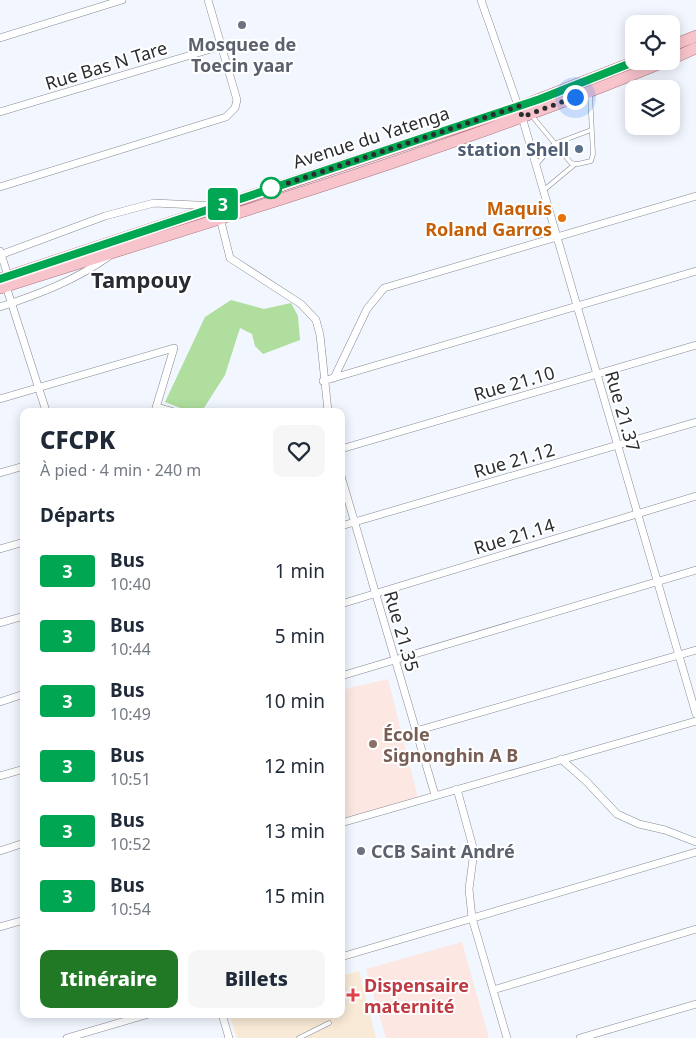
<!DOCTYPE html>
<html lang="fr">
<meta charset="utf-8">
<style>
body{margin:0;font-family:"Noto Sans",sans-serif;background:#f6f6f7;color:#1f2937;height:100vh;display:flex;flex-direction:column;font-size:19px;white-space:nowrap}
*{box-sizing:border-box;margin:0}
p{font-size:16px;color:#747a83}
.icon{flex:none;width:28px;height:28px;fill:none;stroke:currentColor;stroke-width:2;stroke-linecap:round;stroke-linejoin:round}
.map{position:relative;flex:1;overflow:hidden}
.panel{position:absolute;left:20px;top:408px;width:325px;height:610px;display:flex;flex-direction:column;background:#fff;border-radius:10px;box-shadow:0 2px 12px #0003}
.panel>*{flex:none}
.badge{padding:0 10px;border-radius:4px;font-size:18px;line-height:32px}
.fabs{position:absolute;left:625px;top:15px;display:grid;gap:10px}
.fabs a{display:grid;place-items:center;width:55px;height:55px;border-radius:10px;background:#fff;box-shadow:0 2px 12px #0003;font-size:25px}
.you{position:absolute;width:25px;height:25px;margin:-12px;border:4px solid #fff;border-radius:50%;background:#1a73e8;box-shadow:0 0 0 8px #1a73e833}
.map>.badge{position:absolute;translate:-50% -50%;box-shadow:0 0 0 2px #fff}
h2{padding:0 20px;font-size:19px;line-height:45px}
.round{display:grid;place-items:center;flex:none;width:52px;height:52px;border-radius:10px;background:#f6f6f7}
.headline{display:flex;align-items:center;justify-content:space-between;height:85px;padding:0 20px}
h1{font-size:24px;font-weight:800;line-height:38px}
.cta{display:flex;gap:10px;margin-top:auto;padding:10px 20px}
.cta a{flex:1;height:58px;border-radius:10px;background:#217825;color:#fff;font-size:20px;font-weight:800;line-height:58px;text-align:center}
.cta a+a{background:#f6f6f7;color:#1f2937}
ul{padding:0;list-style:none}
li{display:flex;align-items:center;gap:15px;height:65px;padding:0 20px}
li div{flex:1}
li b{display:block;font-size:19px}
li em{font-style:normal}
li .badge{min-width:55px;font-weight:700;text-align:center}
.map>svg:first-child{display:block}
.education{fill:#fce7e3}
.medical{fill:#f9ead7}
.grass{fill:#afde9e}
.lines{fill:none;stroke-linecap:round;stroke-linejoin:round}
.lane-casing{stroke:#858991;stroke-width:5}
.street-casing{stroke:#858991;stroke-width:8}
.primary-casing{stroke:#ad757f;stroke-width:12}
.lane{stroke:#fff;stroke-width:4}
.street{stroke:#fff;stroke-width:7}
.primary{stroke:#f8c4cc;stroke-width:11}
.line-casing{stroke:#fff;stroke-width:11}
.line{stroke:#00a651;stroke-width:8}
.walk{stroke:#2a2c2f;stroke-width:5;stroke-dasharray:0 9}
.worship-dot{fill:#6b7280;stroke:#fff;stroke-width:2}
.service-dot{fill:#5c6f8a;stroke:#fff;stroke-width:2}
.stop-dot{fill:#fff;stroke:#00a651;stroke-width:2.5}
.food-dot{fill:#e8710a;stroke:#fff;stroke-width:2}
.education-dot{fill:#8d6e63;stroke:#fff;stroke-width:2}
.health-dot{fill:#e0444e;stroke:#fff;stroke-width:2}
.labels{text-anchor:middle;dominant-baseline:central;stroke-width:4;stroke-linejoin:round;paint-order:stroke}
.worship-label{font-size:18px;font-weight:bold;fill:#5b616d;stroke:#fff}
.street-label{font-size:18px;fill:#2a2c2f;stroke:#fff}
.service-label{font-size:18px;font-weight:bold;fill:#4e5e75;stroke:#fff;text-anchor:end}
.food-label{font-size:18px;font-weight:bold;fill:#c56008;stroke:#fff;text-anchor:end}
.education-label{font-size:18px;font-weight:bold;fill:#785e54;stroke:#fff;text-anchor:start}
.health-label{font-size:18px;font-weight:bold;fill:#be3a42;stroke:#fff;text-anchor:start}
.district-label{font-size:22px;font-weight:bold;fill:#282c32;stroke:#fff}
</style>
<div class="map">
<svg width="696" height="1038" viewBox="0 0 696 1038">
<rect width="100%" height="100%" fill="#f2f7ff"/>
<path class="education" d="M388 679 418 798 341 820V690Z
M462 942 489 1038H386L366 969Z"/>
<path class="medical" d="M359 971 376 1038H237L229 1014H341V976Z"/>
<path class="grass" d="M231 300 264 309 291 303 298 316 300 340 263 354 255 346 252 334 240 328 225 375 202 411H188L165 402 205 317Z"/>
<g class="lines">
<defs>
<path id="lane" d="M532 116 571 163 578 164 591 161 593 154 590 93
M536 165 554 144 591 130
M544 190 574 165
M299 1038 329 1023"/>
<path id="street" d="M481 0 522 117 696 714
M0 38 122 0
M0 112 221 46
M0 187 226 117 235 108 237 100 208 0
M0 251 8 276 6 286 46 411
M0 255 105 216 154 203 217 206 230 258 301 304 316 320 320 335 328 411
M0 307C39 294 74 281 108 257
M334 378 367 309 384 288 696 196
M323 381 696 271
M0 399 174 348
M157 407 171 411
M155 411 174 348
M341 449 696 345
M0 473 24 466
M341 476 435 795
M341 526 696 422
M0 549 24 542
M341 604 696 496
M0 623 24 616
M341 676 696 570
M0 702 24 694
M416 731 696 650
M561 759 586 781 617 814 639 824 665 830 696 842
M0 776 24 769
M457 789 474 851 469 889 472 918 507 1038
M341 823 696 721
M0 851 24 843
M0 927 24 920
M341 957 696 852
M493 990 696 929
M222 1014 229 1038
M67 1038 149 1014
M580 1038 696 1004"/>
<path id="primary" d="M671 46 696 36
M671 59 696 48
M0 279 519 107 636 61
M0 288C223 217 449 151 666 61"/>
</defs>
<use href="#lane" class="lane-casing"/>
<use href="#street" class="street-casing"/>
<use href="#primary" class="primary-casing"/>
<use href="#lane" class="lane"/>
<use href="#street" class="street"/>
<use href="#primary" class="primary"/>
</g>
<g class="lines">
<defs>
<path id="line" d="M0 279 540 99 636 61"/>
</defs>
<use href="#line" class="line-casing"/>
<use href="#line" class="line"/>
<path class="walk" d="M271 188 267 190 519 106 522 117 575 97"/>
</g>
<g class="worship-dot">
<circle cx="242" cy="25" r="5"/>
<circle cx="361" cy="851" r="5"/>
</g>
<circle class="service-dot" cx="579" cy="149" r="5"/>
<circle class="stop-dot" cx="271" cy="188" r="10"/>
<circle class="food-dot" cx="562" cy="218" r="5"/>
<circle class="education-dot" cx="373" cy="744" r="5"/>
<path class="health-dot" d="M350.5 987.5h5v5h5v5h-5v5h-5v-5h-5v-5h5z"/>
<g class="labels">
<g class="worship-label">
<text x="242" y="44">Mosquee de<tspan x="242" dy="21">Toecin yaar</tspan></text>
<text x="371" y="851" text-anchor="start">CCB Saint André</text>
</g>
<g class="street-label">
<text transform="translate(106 65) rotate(-17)">Rue Bas N Tare</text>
<text transform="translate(371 137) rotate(-18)">Avenue du Yatenga</text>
<text transform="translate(514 383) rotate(-16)">Rue 21.10</text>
<text transform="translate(623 411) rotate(74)">Rue 21.37</text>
<text transform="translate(514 460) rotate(-16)">Rue 21.12</text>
<text transform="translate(514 536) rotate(-17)">Rue 21.14</text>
<text transform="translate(402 631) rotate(74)">Rue 21.35</text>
</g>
<g class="service-label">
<text x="569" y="149">station Shell</text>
</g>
<g class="food-label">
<text x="552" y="208">Maquis<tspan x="552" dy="21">Roland Garros</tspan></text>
</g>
<g class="education-label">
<text x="383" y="734">École<tspan x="383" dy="21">Signonghin A B</tspan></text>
</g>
<g class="health-label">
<text x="364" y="985">Dispensaire<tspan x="364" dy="21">maternité</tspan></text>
</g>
<g class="district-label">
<text x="141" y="279">Tampouy</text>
</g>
</g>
</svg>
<div class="fabs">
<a><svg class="icon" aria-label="locate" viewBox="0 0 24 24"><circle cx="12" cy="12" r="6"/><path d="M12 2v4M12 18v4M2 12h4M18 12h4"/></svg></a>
<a><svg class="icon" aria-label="layers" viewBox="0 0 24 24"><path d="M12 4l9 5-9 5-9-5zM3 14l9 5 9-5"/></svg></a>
</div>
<div class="you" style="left:575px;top:97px"></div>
<b class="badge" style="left:223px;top:204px;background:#00a651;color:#fff">3</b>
<section class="panel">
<div class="headline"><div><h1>CFCPK</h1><p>À pied · 4 min · 240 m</p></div><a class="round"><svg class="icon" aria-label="heart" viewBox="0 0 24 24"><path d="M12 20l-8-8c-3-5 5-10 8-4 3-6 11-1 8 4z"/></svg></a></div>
<h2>Départs</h2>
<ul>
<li><span class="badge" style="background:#00a651;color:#fff">3</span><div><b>Bus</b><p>10:40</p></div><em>1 min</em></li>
<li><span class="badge" style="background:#00a651;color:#fff">3</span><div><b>Bus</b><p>10:44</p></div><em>5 min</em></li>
<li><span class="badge" style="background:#00a651;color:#fff">3</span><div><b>Bus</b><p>10:49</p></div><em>10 min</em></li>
<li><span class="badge" style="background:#00a651;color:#fff">3</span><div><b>Bus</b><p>10:51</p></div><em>12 min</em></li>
<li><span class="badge" style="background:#00a651;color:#fff">3</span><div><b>Bus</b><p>10:52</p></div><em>13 min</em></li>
<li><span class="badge" style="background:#00a651;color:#fff">3</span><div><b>Bus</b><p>10:54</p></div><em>15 min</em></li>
</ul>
<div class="cta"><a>Itinéraire</a><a>Billets</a></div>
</section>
</div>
